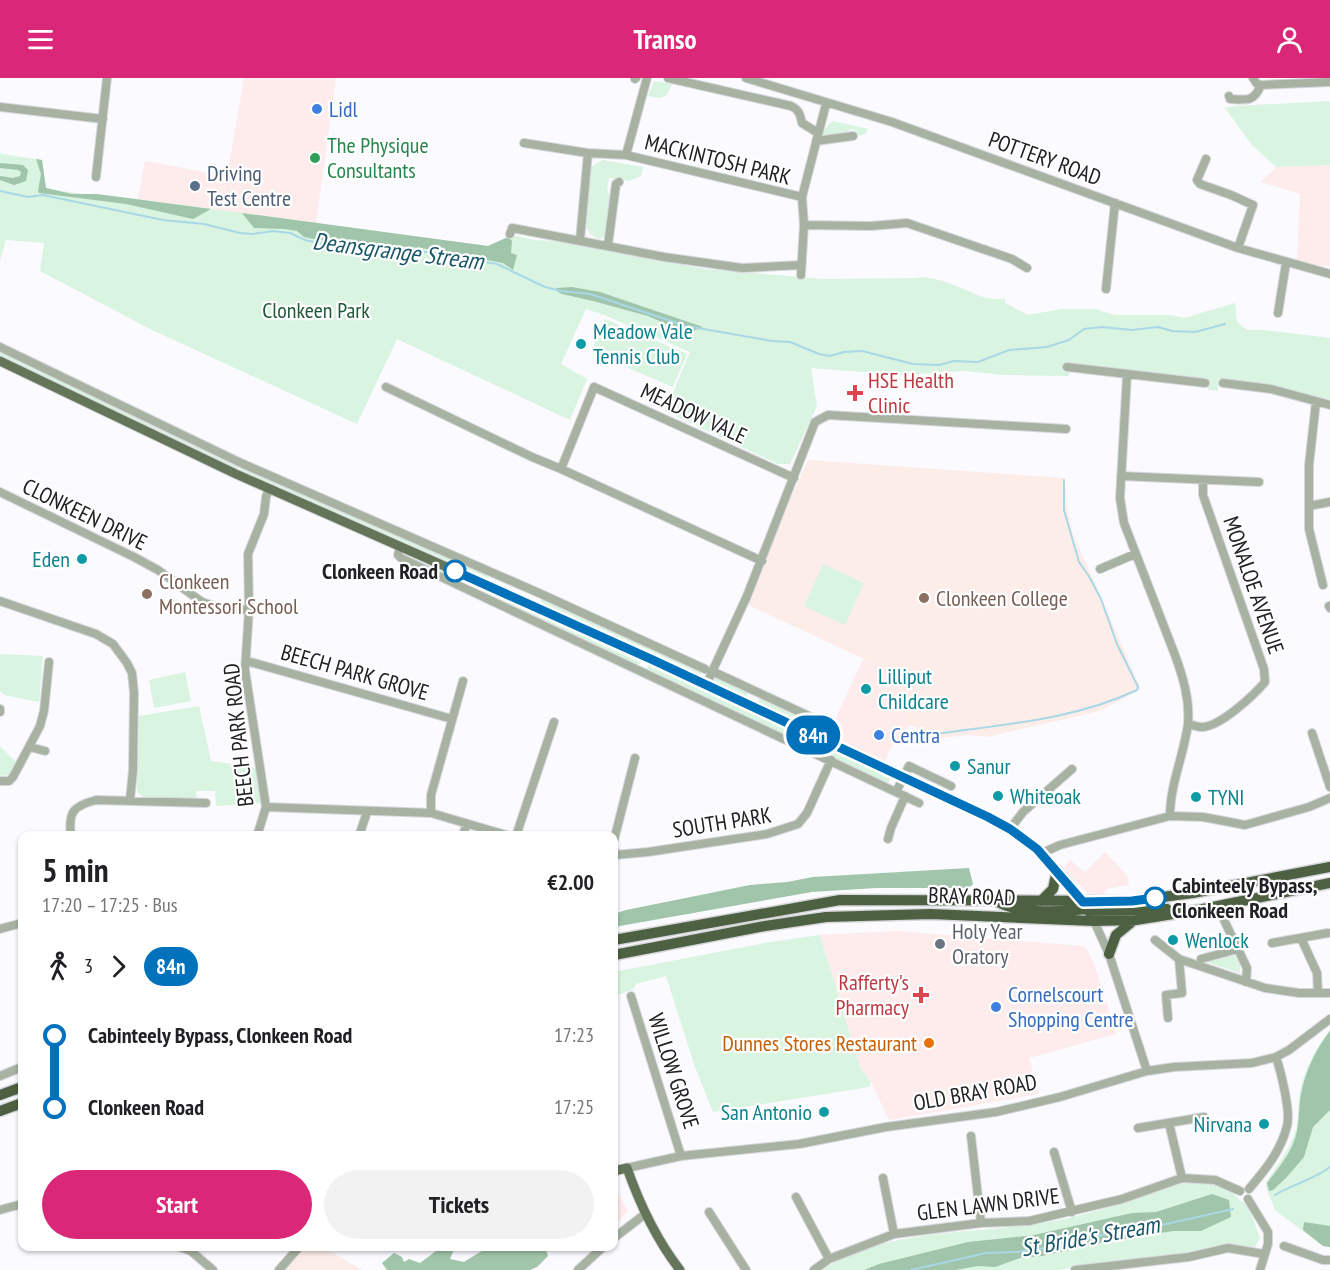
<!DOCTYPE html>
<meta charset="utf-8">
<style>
body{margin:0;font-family:"PT Sans Narrow",sans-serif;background:#f2f2f2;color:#202124;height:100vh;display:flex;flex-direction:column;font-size:22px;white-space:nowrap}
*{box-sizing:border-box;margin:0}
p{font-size:20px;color:#757577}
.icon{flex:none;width:33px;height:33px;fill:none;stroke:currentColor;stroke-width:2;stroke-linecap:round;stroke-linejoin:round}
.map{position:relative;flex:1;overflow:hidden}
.sheet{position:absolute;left:18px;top:753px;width:600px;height:420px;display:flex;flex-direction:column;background:#fff;border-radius:12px;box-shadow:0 2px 4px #0004}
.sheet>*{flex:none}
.badge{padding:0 12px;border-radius:20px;font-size:21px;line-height:39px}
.map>.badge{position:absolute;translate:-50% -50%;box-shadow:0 0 0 3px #fff}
.legs{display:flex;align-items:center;gap:9px;height:66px;padding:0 24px;font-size:20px}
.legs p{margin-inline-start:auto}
.summary{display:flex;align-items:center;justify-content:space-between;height:102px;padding:0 24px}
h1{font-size:33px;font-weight:600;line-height:45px}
.button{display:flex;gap:12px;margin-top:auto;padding:12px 24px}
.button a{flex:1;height:69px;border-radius:36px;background:#db2777;color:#fff;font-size:24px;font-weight:600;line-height:69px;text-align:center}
.button a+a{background:#f2f2f2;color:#202124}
ul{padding:0 24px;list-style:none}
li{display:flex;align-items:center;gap:21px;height:72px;font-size:22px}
li i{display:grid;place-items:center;width:9px;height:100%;margin:0 8px;background:currentColor}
li i::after{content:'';width:15px;height:15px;margin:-8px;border:4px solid;border-radius:50%;background:#fff}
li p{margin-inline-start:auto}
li:first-child i{background:linear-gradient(#0000 50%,currentColor 0)}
li:last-child i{background:linear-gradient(currentColor 50%,#0000 0)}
header{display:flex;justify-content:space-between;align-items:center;height:78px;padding:0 24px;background:#db2777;color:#fff;font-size:27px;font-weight:600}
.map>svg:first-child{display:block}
.commercial{fill:#fdeceb}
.education{fill:#fdede9}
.green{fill:#d9f4e0}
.forest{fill:#a0c5ab}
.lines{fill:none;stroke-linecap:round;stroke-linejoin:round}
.stream{stroke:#a8d8e7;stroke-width:2}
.minor-casing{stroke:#d7d7dc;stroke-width:10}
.major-casing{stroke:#d7d7dc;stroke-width:11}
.highway-casing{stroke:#d7d7dc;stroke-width:13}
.minor{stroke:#a8b2a2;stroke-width:8}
.major{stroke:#65755a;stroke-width:9}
.highway{stroke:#4d6041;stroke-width:10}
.line-1-casing{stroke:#fff;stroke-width:14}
.line-1{stroke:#0072bc;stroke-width:9}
.shop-dot{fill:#3f7fe0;stroke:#fff;stroke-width:2}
.leisure-dot{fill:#2e9e5b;stroke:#fff;stroke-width:2}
.service-dot{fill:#5c6f8a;stroke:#fff;stroke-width:2}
.culture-dot{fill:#0f9aa8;stroke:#fff;stroke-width:2}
.health-dot{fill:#e0444e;stroke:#fff;stroke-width:2}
.stop-1-dot{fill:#fff;stroke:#0072bc;stroke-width:3}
.education-dot{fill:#8d6e63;stroke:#fff;stroke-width:2}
.worship-dot{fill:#6b7280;stroke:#fff;stroke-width:2}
.food-dot{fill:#e8710a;stroke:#fff;stroke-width:2}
.labels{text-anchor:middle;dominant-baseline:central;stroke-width:4.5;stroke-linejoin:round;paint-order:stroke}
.shop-label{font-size:22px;fill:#366cbe;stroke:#fff;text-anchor:start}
.leisure-label{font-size:22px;fill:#27864d;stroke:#fff;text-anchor:start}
.street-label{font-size:22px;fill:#212225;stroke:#fff}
.service-label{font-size:22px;fill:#4e5e75;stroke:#fff;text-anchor:start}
.park-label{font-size:22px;fill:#1f5836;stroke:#fff}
.culture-label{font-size:22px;fill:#0d838f;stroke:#fff;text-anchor:start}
.health-label{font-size:22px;fill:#be3a42;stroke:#fff;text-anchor:start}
.stop-label{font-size:22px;font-weight:bold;fill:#212225;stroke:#fff;text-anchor:end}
.education-label{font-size:22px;fill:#785e54;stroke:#fff;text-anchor:start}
.worship-label{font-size:22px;fill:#5b616d;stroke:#fff;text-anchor:start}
.food-label{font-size:22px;fill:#c56008;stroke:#fff;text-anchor:end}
.water-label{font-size:24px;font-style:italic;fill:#195768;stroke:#fff}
</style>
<header><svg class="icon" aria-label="menu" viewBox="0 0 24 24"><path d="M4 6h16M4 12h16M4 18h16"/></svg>Transo<svg class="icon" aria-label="person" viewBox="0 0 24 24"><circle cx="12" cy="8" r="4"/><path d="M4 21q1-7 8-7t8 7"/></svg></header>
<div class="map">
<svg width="1330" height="1192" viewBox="0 0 1330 1192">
<rect width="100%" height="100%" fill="#fafaff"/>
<path class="commercial" d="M244 0H336L316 145 138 121 145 83 227 98Z
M1330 87V188L1297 185 1300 116 1261 104 1276 89Z
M863 581 894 595 910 647 892 668 885 683 837 661 838 657 833 646Z
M1105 774 1127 797 1129 807 1106 811 1104 816 1093 817 1085 813 1064 789 1070 782 1085 794Z
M897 853 1084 868 1087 871 1095 888 1116 956 1029 980 1039 1016 889 1042 871 1004 860 989 820 857Z
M614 1114 619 1116 628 1133 614 1148Z"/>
<path class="education" d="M808 382 1065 400 1067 428 1072 453 1141 611 1100 633 987 659 968 657 942 660 910 647 894 595 744 525Z
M303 1168 323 1169 362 1192H282Z"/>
<path class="green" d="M654 3 672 6 667 17 660 20 648 18Z
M1330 23V87L1276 89 1252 67 1225 30 1235 28Z
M833 43 868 51 865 56 859 58 854 51 849 52 846 56 825 59 822 57 827 48Z
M0 74 2 76 42 82 46 110C76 117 107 117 138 121L488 168 513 157 534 162 553 163 705 191 823 201 913 200C935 195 965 213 986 220 992 221 999 221 1005 221V225L1028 237 1061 231H1095L1115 237H1171L1184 240 1235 225 1237 244 1247 252H1264L1330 260V322L1292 312 1220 301H1218V313L1208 312V302L1075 286 1068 298 1004 297 965 293 902 297 811 290 817 328 790 386H778L665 333 690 274 604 237 586 231 561 286 587 301 570 342 397 261 357 346 150 251 40 193 44 165 6 162 0 182Z
M603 82 643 89 641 98 629 103 609 100 607 112 610 117 605 158 600 161C593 159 588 155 586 148 584 141 588 96 591 90 594 86 599 84 603 82Z
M605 241 687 276 673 309 591 274Z
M0 272 239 388 237 391 0 277Z
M241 389 489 498 488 501 240 392Z
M407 477 489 511 642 582 637 590 405 482Z
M823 486 864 505 845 547 804 528Z
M541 521 703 593 699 597 681 591 541 525Z
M0 576 43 578 39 624 4 617 0 613Z
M649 585 890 700 887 709 645 594Z
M185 594 191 623 154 630 149 602Z
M711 598 716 599 749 614 745 620 713 606Z
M761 618 826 650 823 657 757 627Z
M199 628 211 683 257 690 262 725 216 728 215 713H196L197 721 143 719 137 714 139 638Z
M0 668 16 684 9 697 0 698Z
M820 857 860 989 871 1004 869 1009 713 1034 695 989 666 898 636 906 632 912 614 918V894L770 864Z
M1232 875 1240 884V895L1203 883Z
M1330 952V1169L1323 1168 1275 1132 1266 1109V1104C1277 1088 1290 1071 1296 1051 1299 1040 1297 1026 1300 1014 1304 992 1316 969 1330 952Z
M1192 1104C1203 1105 1220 1105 1230 1112 1237 1118 1237 1122 1248 1127L1260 1160 1255 1169 1225 1167 1182 1176 1103 1184 1058 1192H821C895 1145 987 1159 1069 1140 1087 1135 1105 1131 1122 1125 1146 1117 1167 1106 1192 1104Z"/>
<path class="forest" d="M36 81 42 82 46 110 72 116H97L211 131 193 141 126 126 39 115 38 113 41 96Z
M0 85 23 87 28 92 26 103 14 107 0 102V98L13 100 20 98 21 94 18 92 0 90Z
M242 135 488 168 508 159 512 163 511 175 517 177 513 192 503 185 421 170 318 162 304 159 297 153 285 151 254 150Z
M572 209 600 214 703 249 693 253 677 251 648 238 593 223 562 216 558 214 556 210Z
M969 790 973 806 969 810H876L812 814 614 849V836L626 832 750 807 787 804 813 799Z
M1330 953V1032L1313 1049 1304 1079 1286 1100 1273 1112 1269 1113 1267 1105C1276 1093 1287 1080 1293 1066 1300 1050 1298 1033 1301 1016 1305 994 1316 971 1330 953Z
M1212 1116 1229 1122 1231 1139 1201 1153H1173L1105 1164 1042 1178 1020 1180 995 1189 978 1188 955 1192H864L879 1186 968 1164 1034 1157 1132 1135 1156 1134Z
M1304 1144 1330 1148V1169L1323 1168 1303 1152Z
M430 1169H455L450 1181 464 1184 488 1169H545L548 1178 537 1189 530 1192H387L382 1185 394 1175 402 1179 404 1184 409 1181 420 1185 436 1173Z"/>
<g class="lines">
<path class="stream" d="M0 113 28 119 43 117 163 142 204 146 240 155 253 156 273 153 290 155 305 162 323 166 427 174 497 186 545 209 561 213 590 216 686 248 772 263 790 264 819 276 830 278 844 274 862 273 913 286 939 287 954 283 978 284 1009 272 1047 269 1069 262 1084 251 1102 249 1132 252 1158 249 1172 253 1195 254 1225 246
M935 656C1004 646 1073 642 1137 612L1138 609 1117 566 1101 521 1090 500 1079 484 1064 432V402
M1275 1117C1293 1106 1313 1102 1330 1089
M911 1192 986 1175 1016 1174 1073 1166 1109 1155 1153 1149 1233 1131"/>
<defs>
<path id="minor" d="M668 0 791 28C799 32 800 36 802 45L818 55
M746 0 892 44 1238 170 1330 196
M1253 0 1257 6 1261 7 1330 4
M635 1 636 0
M1229 18 1230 21C1247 22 1254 24 1261 7
M0 29 103 41
M816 63 853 58
M524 65 588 75 626 77 802 119
M626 77 647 0
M1206 81 1197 102 1200 106 1231 117 1253 127 1238 170
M96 99 107 0
M804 147 871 148 907 145 1012 181 1027 190
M510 156 512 150 664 179 742 190 801 187
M580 162 588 75
M608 167 616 106 619 104
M801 197 804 147 802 119 826 26
M1106 211 1115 125
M1278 235 1286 185
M0 269 241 385 539 515 705 591
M1067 289 1205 305
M1127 297 1120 420 1124 445 1175 577C1183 599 1190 622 1188 646 1184 677 1170 706 1170 738
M1223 305 1271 311 1330 327
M386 309 532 379 561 391 762 483
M1316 324 1309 387V451L1323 507
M561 391 594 309 794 400
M1121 398 1259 404
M0 414 134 479 158 492 202 524 220 530 249 532
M1309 428 1330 424
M400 469 398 477 401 480 919 725
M1100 491 1135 476
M0 523 96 556 113 566 127 585 132 595 134 615 133 692 130 722
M1329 528 1330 530
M247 583 452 641
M716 595 837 651 830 665
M706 607 747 518 815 344 828 337 1066 351
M0 631V634
M1188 646C1192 647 1198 649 1202 649 1220 649 1254 617 1265 604L1264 591 1203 417V402
M1312 655 1330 709
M30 669 45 673
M0 703H9L13 699 40 648 44 633 49 584
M896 714 909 688 951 708
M266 729 431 735 509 758
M431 735V717L463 603
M1010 751 1023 734 1072 691
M71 758C68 734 73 728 96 722L206 725
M257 758 266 729 245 592 249 532 248 476 264 436 266 419 269 411
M359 758 367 734
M463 758 466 747
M516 758 554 644
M888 761 891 750 905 718
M614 762 635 680
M1042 775 1060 767 1170 738 1203 739 1245 747 1309 729 1330 720
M614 777 648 774 767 756 798 746 807 735 831 682
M1224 842 1247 890 1246 904
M1094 843 1109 876 1147 993
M0 851 22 845
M1301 860 1317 895 1318 915
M1155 862 1179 881 1265 910 1299 915H1330
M1272 865 1328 855
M1201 881 1238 871
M631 918 681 1078
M1168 940 1166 917 1182 915 1179 881
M0 998 22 989
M1169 1045 1182 1100
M1138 1050 1204 1039
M971 1058 981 1145
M1054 1074 1072 1134
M627 1090 681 1078 799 1066 886 1049 996 1034 1060 1019 1147 993 1174 989 1252 985 1276 979 1289 972 1330 941
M883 1100 894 1156
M1249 1111C1265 1092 1281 1073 1287 1048 1291 1034 1281 994 1276 979
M796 1119 829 1181
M1248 1121 1268 1154V1166L1260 1192
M0 1132 22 1126
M709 1134 746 1192
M614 1160 645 1136
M177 1168 191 1173 196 1168
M1284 1168 1323 1182H1330
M191 1173 213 1192
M279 1192 300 1168
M578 1192 604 1168
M814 1192 829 1181 894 1156 981 1145 1029 1143 1122 1121 1182 1100 1215 1102 1240 1113
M1075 1192 1189 1179 1228 1170 1264 1176"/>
<path id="major" d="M0 283 236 396 535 528 988 739C1027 761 1062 789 1085 828
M614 1093 627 1090C640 1127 656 1161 680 1192"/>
<path id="highway" d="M1041 823 1053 811 1057 792
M998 824C1020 836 1062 834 1087 831
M1088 833 1167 831
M614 862 840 822 1132 823 1193 815 1330 789
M1109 876 1116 857 1133 843
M614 877 765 848 826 839 931 836 1094 843 1136 842 1198 832 1330 805
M0 1017 22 1009
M0 1033 22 1025"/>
</defs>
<use href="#minor" class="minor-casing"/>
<use href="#major" class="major-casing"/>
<use href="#highway" class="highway-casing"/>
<use href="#minor" class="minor"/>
<use href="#major" class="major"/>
<use href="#highway" class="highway"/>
</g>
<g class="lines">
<defs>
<path id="line-1" d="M455 493 653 582 988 739 1010 751 1037 771 1083 824 1132 823 1155 820"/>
</defs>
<use href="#line-1" class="line-1-casing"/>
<use href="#line-1" class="line-1"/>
</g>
<g class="shop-dot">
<circle cx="317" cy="31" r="6"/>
<circle cx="879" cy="657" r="6"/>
<circle cx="996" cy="929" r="6"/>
</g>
<circle class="leisure-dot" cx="315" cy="80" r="6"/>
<circle class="service-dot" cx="195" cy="108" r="6"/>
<g class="culture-dot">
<circle cx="581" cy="266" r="6"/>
<circle cx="82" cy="481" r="6"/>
<circle cx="866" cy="611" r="6"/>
<circle cx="955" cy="688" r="6"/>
<circle cx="998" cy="718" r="6"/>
<circle cx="1196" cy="719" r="6"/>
<circle cx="1173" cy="862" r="6"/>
<circle cx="824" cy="1034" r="6"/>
<circle cx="1264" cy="1046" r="6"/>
</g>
<g class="health-dot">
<path d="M852 306h6v6h6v6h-6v6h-6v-6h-6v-6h6z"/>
<path d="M918 908h6v6h6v6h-6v6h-6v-6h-6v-6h6z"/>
</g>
<g class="stop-1-dot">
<circle cx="455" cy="493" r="10"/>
<circle cx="1155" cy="820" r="10"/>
</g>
<g class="education-dot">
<circle cx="147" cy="516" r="6"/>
<circle cx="924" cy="520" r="6"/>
</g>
<circle class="worship-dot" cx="940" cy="866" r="6"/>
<circle class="food-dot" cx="929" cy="965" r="6"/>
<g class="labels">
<g class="shop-label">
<text x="329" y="31">Lidl</text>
<text x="891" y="657">Centra</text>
<text x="1008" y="916">Cornelscourt<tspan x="1008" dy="25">Shopping Centre</tspan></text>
</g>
<g class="leisure-label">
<text x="327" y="67">The Physique<tspan x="327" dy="25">Consultants</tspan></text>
</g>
<g class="street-label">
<text transform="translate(1045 80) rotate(20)">POTTERY ROAD</text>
<text transform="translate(718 81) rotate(14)">MACKINTOSH PARK</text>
<text transform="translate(694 335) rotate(25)">MEADOW VALE</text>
<text transform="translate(85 436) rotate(26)">CLONKEEN DRIVE</text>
<text transform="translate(1254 507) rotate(71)">MONALOE AVENUE</text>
<text transform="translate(355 594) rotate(16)">BEECH PARK GROVE</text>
<text transform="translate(238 657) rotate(-96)">BEECH PARK ROAD</text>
<text transform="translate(722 744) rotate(-9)">SOUTH PARK</text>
<text transform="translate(972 818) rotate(2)">BRAY ROAD</text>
<text transform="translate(674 993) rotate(72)">WILLOW GROVE</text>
<text transform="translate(975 1014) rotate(-10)">OLD BRAY ROAD</text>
<text transform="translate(988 1126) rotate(-7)">GLEN LAWN DRIVE</text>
</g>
<g class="service-label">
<text x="207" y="95">Driving<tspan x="207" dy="25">Test Centre</tspan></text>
</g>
<g class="park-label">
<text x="316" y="232">Clonkeen Park</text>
</g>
<g class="culture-label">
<text x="593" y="253">Meadow Vale<tspan x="593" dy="25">Tennis Club</tspan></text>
<text x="70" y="481" text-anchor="end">Eden</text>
<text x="878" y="598">Lilliput<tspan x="878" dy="25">Childcare</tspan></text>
<text x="967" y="688">Sanur</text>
<text x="1010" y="718">Whiteoak</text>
<text x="1208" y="719">TYNI</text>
<text x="1185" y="862">Wenlock</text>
<text x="812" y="1034" text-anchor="end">San Antonio</text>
<text x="1252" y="1046" text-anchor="end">Nirvana</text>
</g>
<g class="health-label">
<text x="868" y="302">HSE Health<tspan x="868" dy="25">Clinic</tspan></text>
<text x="909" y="904" text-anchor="end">Rafferty's<tspan x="909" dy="25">Pharmacy</tspan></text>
</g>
<g class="stop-label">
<text x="438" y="493">Clonkeen Road</text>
<text x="1172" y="807" text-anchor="start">Cabinteely Bypass,<tspan x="1172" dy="25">Clonkeen Road</tspan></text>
</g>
<g class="education-label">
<text x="159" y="503">Clonkeen<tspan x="159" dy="25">Montessori School</tspan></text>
<text x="936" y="520">Clonkeen College</text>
</g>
<g class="worship-label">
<text x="952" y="853">Holy Year<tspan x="952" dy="25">Oratory</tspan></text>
</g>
<g class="food-label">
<text x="917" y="965">Dunnes Stores Restaurant</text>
</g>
<g class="water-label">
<text transform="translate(398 173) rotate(7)">Deansgrange Stream</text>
<text transform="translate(1090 1158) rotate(-10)">St Bride's Stream</text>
</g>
</g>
</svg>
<b class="badge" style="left:813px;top:657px;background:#0072bc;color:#fff">84n</b>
<section class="sheet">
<div class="summary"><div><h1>5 min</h1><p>17:20 – 17:25 · Bus</p></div><b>€2.00</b></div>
<div class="legs"><svg class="icon" aria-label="walk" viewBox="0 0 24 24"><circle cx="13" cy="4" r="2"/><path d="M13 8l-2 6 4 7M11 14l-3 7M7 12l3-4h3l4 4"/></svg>3<svg class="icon" aria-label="forward" viewBox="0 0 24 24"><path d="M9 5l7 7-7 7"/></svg><b class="badge" style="background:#0072bc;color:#fff">84n</b></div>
<ul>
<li><i style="color:#0072bc"></i><b>Cabinteely Bypass, Clonkeen Road</b><p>17:23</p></li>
<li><i style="color:#0072bc"></i><b>Clonkeen Road</b><p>17:25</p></li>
</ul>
<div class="button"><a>Start</a><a>Tickets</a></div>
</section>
</div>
